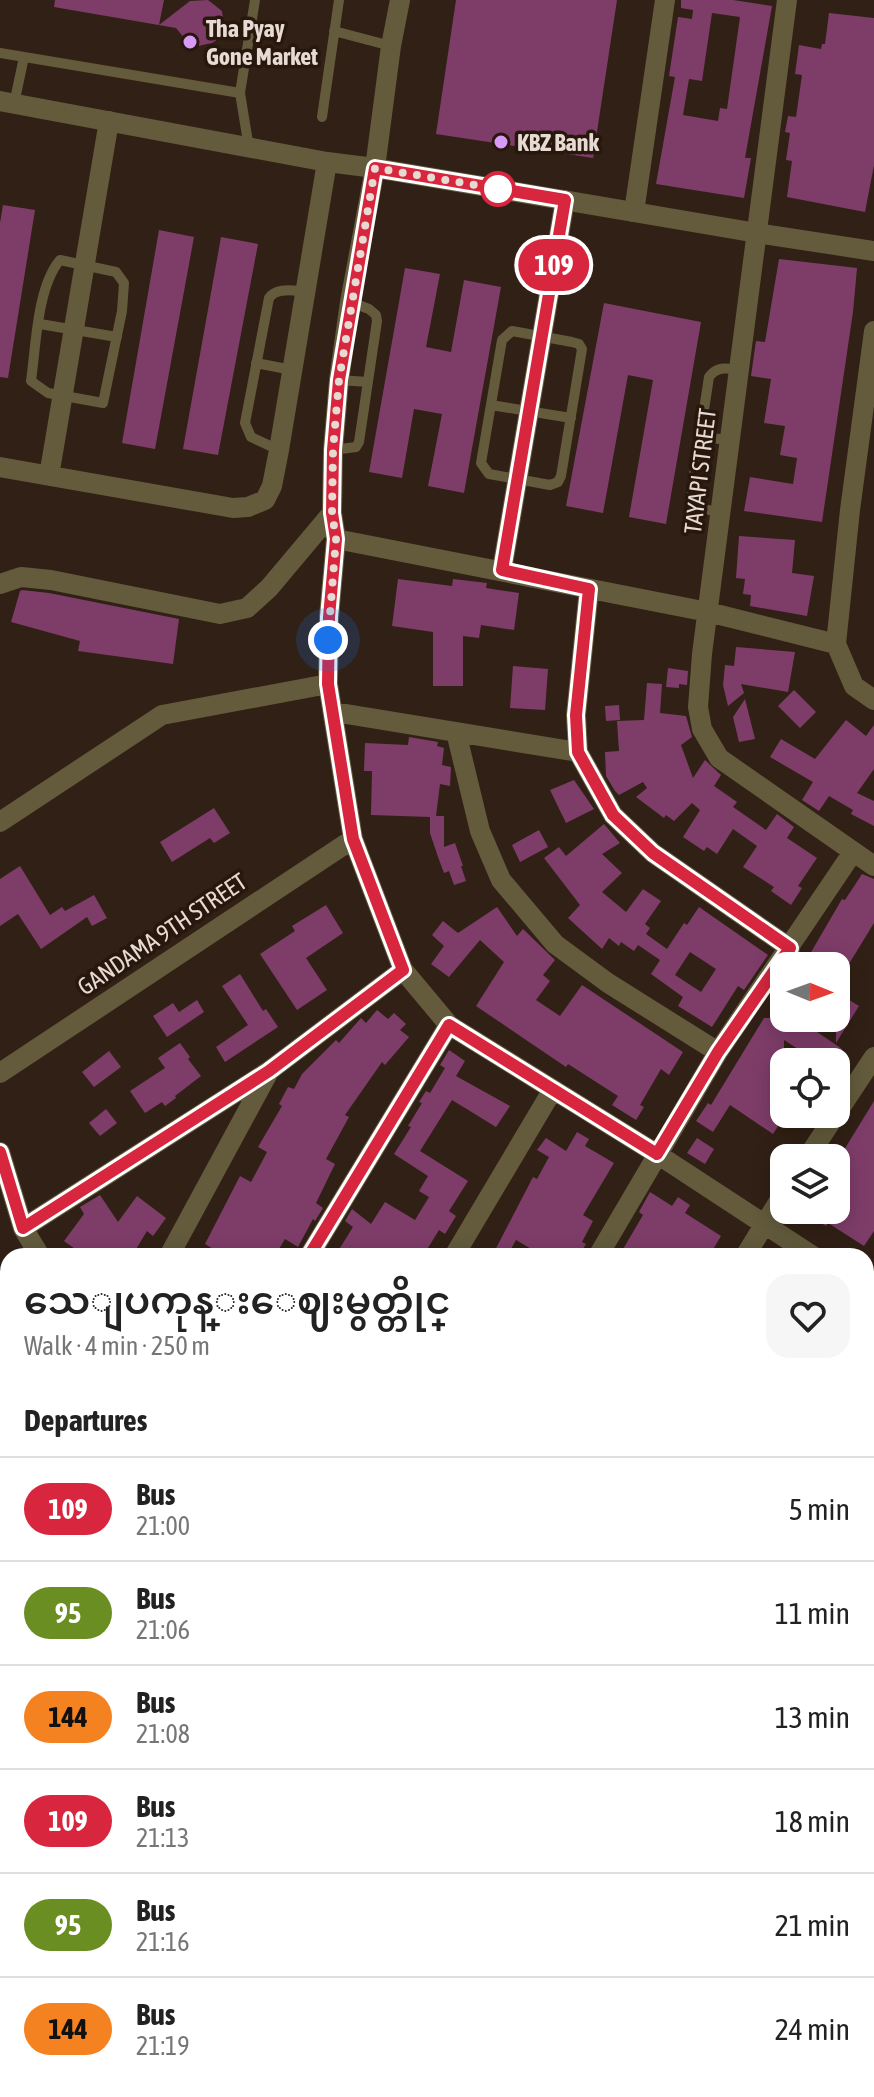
<!DOCTYPE html>
<meta charset="utf-8">
<style>
body{margin:0;font-family:"Asap Condensed","Noto Sans Myanmar",sans-serif;background:#f6f6f6;color:#222;height:100vh;display:flex;flex-direction:column;font-size:30px;white-space:nowrap}
*{box-sizing:border-box;margin:0}
p{font-size:26px;color:#767676}
.icon{flex:none;width:44px;height:44px;fill:none;stroke:currentColor;stroke-width:2;stroke-linecap:round;stroke-linejoin:round}
.map{position:relative;flex:1;overflow:hidden}
.panel{position:absolute;left:0px;top:1248px;width:874px;height:850px;display:flex;flex-direction:column;background:#fff;border-radius:24px 24px 0 0;box-shadow:0 4px 20px #0003}
.panel>*{flex:none}
.badge{padding:0 16px;border-radius:26px;font-size:28px;line-height:52px}
.needle{width:52px;rotate:91deg}
.controls{position:absolute;left:770px;top:952px;display:grid;gap:16px}
.controls a{display:grid;place-items:center;width:80px;height:80px;border-radius:16px;background:#fff;box-shadow:0 4px 20px #0003;font-size:40px}
.you{position:absolute;width:40px;height:40px;margin:-20px;border:6px solid #fff;border-radius:50%;background:#1a73e8;box-shadow:0 0 0 12px #1a73e833}
.map>.badge{position:absolute;translate:-50% -50%;box-shadow:0 0 0 4px #fff}
h2{padding:0 24px;font-size:30px;line-height:72px}
.round{display:grid;place-items:center;flex:none;width:84px;height:84px;border-radius:24px;background:#f6f6f6}
.overview{display:flex;align-items:center;justify-content:space-between;height:136px;padding:0 24px}
h1{font-size:38px;font-weight:600;line-height:60px}
ul{padding:0;list-style:none}
li{display:flex;align-items:center;gap:24px;height:104px;padding:0 24px;border-top:2px solid #e0e0e0}
li div{flex:1}
li b{display:block;font-size:30px}
li em{font-style:normal}
li .badge{min-width:88px;font-weight:700;text-align:center}
.map>svg:first-child{display:block}
.building{fill:#7e3d69;fill-rule:evenodd}
.lines{fill:none;stroke-linecap:round;stroke-linejoin:round}
.service{stroke:#635b3c;stroke-width:10}
.minor{stroke:#635b3c;stroke-width:20}
.tertiary{stroke:#635b3c;stroke-width:20}
.line-casing{stroke:#fff;stroke-width:18}
.line{stroke:#d7263d;stroke-width:12}
.walk{stroke:#e6dad2;stroke-width:8;stroke-dasharray:0 14.4}
.poi-dot{fill:#d99af7;stroke:#27170c;stroke-width:3}
.stop-dot{fill:#fff;stroke:#d7263d;stroke-width:4}
.labels{text-anchor:middle;dominant-baseline:central;stroke-width:7;stroke-linejoin:round;paint-order:stroke}
.poi-label{font-size:24px;font-weight:bold;fill:#e6dad2;stroke:#27170c;text-anchor:start}
.street-label{font-size:24px;fill:#e6dad2;stroke:#27170c}
</style>
<div class="map">
<svg width="874" height="2097" viewBox="0 0 874 2097">
<rect width="100%" height="100%" fill="#312015"/>
<path class="building" d="M55 0H164L159 25 190 1 208 0 222 11 224 25 218 39 212 43 198 46 185 39 176 28 54 7Z
M456 0H617L593 158 436 134Z
M681 0H733L772 6 745 158H751L744 198 656 184 675 77 669 76 678 17 692 19 693 10 681 8ZM712 13 740 17 727 109 720 108 718 121 683 115 689 79 702 81Z
M829 13 874 18V165L865 212 787 197 792 161 786 160 790 133 785 132 788 116 796 117 802 75 795 74 799 45 821 49 822 44H825Z
M3 205 35 210 8 378 0 377V223Z
M159 230 194 237 155 449 122 443Z
M221 237 258 244 218 455 183 449Z
M779 259 857 268 853 312 822 522 744 511 750 477 793 484 797 458 780 455 785 426 764 423 771 379 751 376 756 341 765 342Z
M405 268 440 274 426 347 451 352 464 280 501 287 464 493 428 486 442 414 414 409 402 478 369 472Z
M604 303 701 322 666 524 629 517 653 380 628 375 603 513 566 506Z
M739 536 795 540 792 573 814 576 807 616 750 606 751 595 743 594 745 579 736 578Z
M398 579 452 586 453 579 487 583 486 588 519 593 514 630 481 625 479 638 463 636V686H433V632L392 626Z
M22 590 49 593 179 619 173 664 78 651 80 641 11 622 20 591Z
M736 647 795 652 788 692 741 684 744 693 728 706 723 685 725 665 734 666Z
M513 666 548 669 545 710 510 708Z
M668 668 688 671 687 685 679 684V688L666 687Z
M647 683 662 684 660 713 686 716 692 737 681 745 693 778 705 760 721 775 714 786 737 802 733 807 766 830 777 814 794 827 787 838 817 858 798 886 802 888 791 905 771 891 774 887 743 867 757 846 733 829 717 854 707 847 704 851 683 837 700 810 692 803 674 821 666 815 664 818 636 797 647 788 643 782 619 795 615 791 606 776 605 752 619 751 617 721 644 720Z
M794 690 816 712 800 728 778 706Z
M745 699 755 739 739 742 733 717Z
M619 705 620 720 606 721 605 706Z
M846 720 866 736 874 725V769L857 793 874 801V826L851 814 853 810 829 796 819 811 802 800 813 782 770 757 781 739 815 759Z
M409 737 438 742 437 746 444 748 442 765 451 767 450 786 440 784 436 816H444V847L455 843 463 866H461L466 881 454 885 449 871 444 873 438 857 430 833V817L371 815 372 771H364L365 743 408 745Z
M574 780 594 809 566 823 550 790Z
M214 808 230 833 214 843 210 838 172 862 160 842Z
M604 824 620 843 602 854 622 873 602 892 626 912 643 889 661 901 645 924 650 928 646 934 667 949 684 923 687 925 699 907 768 955 744 990 738 986 712 1027 678 1006 683 997 651 974 660 960 638 945 634 951 621 942 619 946 609 938 602 949 568 918 580 905 544 858 559 847 566 856ZM690 952 716 969 701 992 675 975Z
M539 830 548 847 520 862 512 845Z
M20 866 50 915 62 907 65 911 94 895 107 918 92 926 87 917 41 949 18 914 0 926V879Z
M862 874 874 879V923L836 985V966H803L842 899 845 900Z
M326 905 343 933 306 958 327 990 297 1010 260 954 295 931 292 926Z
M497 907 517 936 523 929 555 960 543 975 550 981 536 1000 560 1016 582 985 683 1052 669 1075 661 1069 640 1105 644 1107 636 1120 612 1105 618 1096 568 1064 566 1067 476 1006 504 962 480 940 449 977 431 964 444 946 432 935 443 921 458 933Z
M240 974 263 1011 266 1009 278 1027 225 1062 216 1047 248 1025 222 986Z
M841 995 859 1006 836 1043V1003Z
M197 1000 204 1012 167 1037 153 1016 173 1003 179 1012Z
M377 1010 388 1019 394 1013 406 1024 400 1030 409 1037 385 1065 382 1062 345 1115 349 1117 326 1159 335 1164 316 1203 323 1208 315 1221 313 1219 298 1247 285 1239 275 1256H208L213 1249 205 1244 240 1176 251 1182 267 1152 258 1147 282 1106 279 1104 288 1087 294 1089 302 1074 336 1040 339 1043 361 1018 366 1023Z
M764 1018H807L804 1023 842 1049 834 1062H818L784 1040V1117L773 1134 730 1105 713 1132 696 1121 708 1103 711 1105Z
M180 1043 190 1057 188 1059 201 1076 175 1096 176 1098 165 1106 162 1102 145 1113 130 1091 165 1068 158 1058Z
M449 1050 465 1061 456 1076 510 1106 496 1127 452 1100 420 1151 468 1181 449 1211 456 1216 445 1234 439 1230 423 1256H335L353 1227 345 1221 352 1209 371 1224 385 1202 415 1220 429 1197 419 1191 428 1176 394 1154 411 1127 408 1126 422 1103 419 1102 426 1091 430 1093 445 1068 440 1065Z
M109 1051 121 1067 94 1087 82 1072Z
M874 1101V1231L864 1246 828 1223 826 1226 801 1210H836V1158L826 1156 834 1144 844 1150Z
M106 1109 117 1123 100 1136 89 1123Z
M577 1132 589 1139 585 1146 614 1163 583 1215 593 1221 582 1242 586 1244 579 1256H543L516 1240 507 1256H492L533 1177 537 1179 549 1157 537 1150 546 1138 566 1151Z
M697 1138 714 1149 705 1164 687 1153Z
M650 1192 672 1206 678 1197 690 1205 685 1213 721 1236 709 1256H619L643 1215 639 1212Z
M100 1195 118 1222 137 1196 166 1218 153 1236 147 1231 132 1256H85L64 1241 84 1214 80 1207Z"/>
<g class="lines">
<path class="service" d="M334 31 391 46
M0 53 240 93
M14 104 24 57
M322 117 339 0
M249 148 240 93 255 0
M60 260 116 272 124 283 122 311 103 403 48 393 31 381C36 346 37 287 60 260Z
M40 324 117 337
M512 331 572 342 579 344 582 349 561 476 558 482 550 485 489 474 481 463 502 340Z
M256 363 292 370
M339 380 368 382
M491 405 571 418
M700 437 730 440
M279 450 251 437 245 423 269 298C277 287 293 291 305 291
M333 450 356 447 359 442 377 321 376 315 369 309 350 302
M721 513 697 507 692 500V488L709 377C717 366 726 368 739 370"/>
<path class="minor" d="M400 0 391 46 375 168 350 302 339 380 333 450 332 513 336 539 329 617 328 684 353 839 403 970 449 1025 657 1154 813 1256
M787 0 702 654 698 707 702 729 719 758 874 866
M634 212 665 0
M874 331 850 510 836 644 854 686 874 700
M0 467 233 508 248 507 265 500 272 486 279 450 327 162
M49 476 109 121
M336 539 708 612 836 644
M502 570 565 200
M0 584 21 577 51 580 220 614 247 608 269 588 332 513
M589 589 576 715 578 752 613 815 653 853 790 948
M334 712 578 752
M456 732 480 831 501 880 555 944 608 983 718 1052
M0 822 162 715 328 684
M0 1073 353 839
M0 1152 23 1228 40 1256
M807 1158 874 1057
M23 1228 269 1071 403 970
M169 1256 267 1075
M309 1256 449 1025
M454 1256 552 1091
M598 1256 718 1052 853 852
M745 1256 784 1193
M866 1292 874 1280
M866 1545 874 1531
M866 1730 874 1721"/>
<path class="tertiary" d="M0 101 327 162 375 168 757 233 874 251"/>
</g>
<g class="lines">
<defs>
<path id="line" d="M0 1152 23 1228 269 1071 403 970 353 839 328 684 329 617 336 539 332 513 333 450 339 380 375 168 565 200 502 570 589 589 576 715 578 752 613 815 653 853 790 948 718 1052 657 1154 449 1025 309 1256"/>
</defs>
<use href="#line" class="line-casing"/>
<use href="#line" class="line"/>
<path class="walk" d="M328 640 336 539 332 513 333 450 339 380 375 168 511 191 498 189"/>
</g>
<g class="poi-dot">
<circle cx="190" cy="42" r="8"/>
<circle cx="501" cy="142" r="8"/>
</g>
<circle class="stop-dot" cx="498" cy="189" r="16"/>
<g class="labels">
<g class="poi-label">
<text x="206" y="28">Tha Pyay<tspan x="206" dy="28">Gone Market</tspan></text>
<text x="517" y="142">KBZ Bank</text>
</g>
<g class="street-label">
<text transform="translate(700 471) rotate(-83)">TAYAPI STREET</text>
<text transform="translate(162 934) rotate(-34)">GANDAMA 9TH STREET</text>
</g>
</g>
</svg>
<div class="controls">
<a><svg class="needle" viewBox="-14 -14 28 28"><path d="M0-13l5 13h-10z" fill="#e53935"/><path d="M0 13l5-13h-10z" fill="#767676"/></svg></a>
<a><svg class="icon" aria-label="locate" viewBox="0 0 24 24"><circle cx="12" cy="12" r="6"/><path d="M12 2v4M12 18v4M2 12h4M18 12h4"/></svg></a>
<a><svg class="icon" aria-label="layers" viewBox="0 0 24 24"><path d="M12 4l9 5-9 5-9-5zM3 14l9 5 9-5"/></svg></a>
</div>
<div class="you" style="left:328px;top:640px"></div>
<b class="badge" style="left:554px;top:265px;background:#d7263d;color:#fff">109</b>
<section class="panel">
<div class="overview"><div><h1>သေျပကုန္းေဈးမွတ္တိုင္</h1><p>Walk · 4 min · 250 m</p></div><a class="round"><svg class="icon" aria-label="heart" viewBox="0 0 24 24"><path d="M12 20l-8-8c-3-5 5-10 8-4 3-6 11-1 8 4z"/></svg></a></div>
<h2>Departures</h2>
<ul>
<li><span class="badge" style="background:#d7263d;color:#fff">109</span><div><b>Bus</b><p>21:00</p></div><em>5 min</em></li>
<li><span class="badge" style="background:#6b8e23;color:#fff">95</span><div><b>Bus</b><p>21:06</p></div><em>11 min</em></li>
<li><span class="badge" style="background:#f58220;color:#111">144</span><div><b>Bus</b><p>21:08</p></div><em>13 min</em></li>
<li><span class="badge" style="background:#d7263d;color:#fff">109</span><div><b>Bus</b><p>21:13</p></div><em>18 min</em></li>
<li><span class="badge" style="background:#6b8e23;color:#fff">95</span><div><b>Bus</b><p>21:16</p></div><em>21 min</em></li>
<li><span class="badge" style="background:#f58220;color:#111">144</span><div><b>Bus</b><p>21:19</p></div><em>24 min</em></li>
</ul>
</section>
</div>
